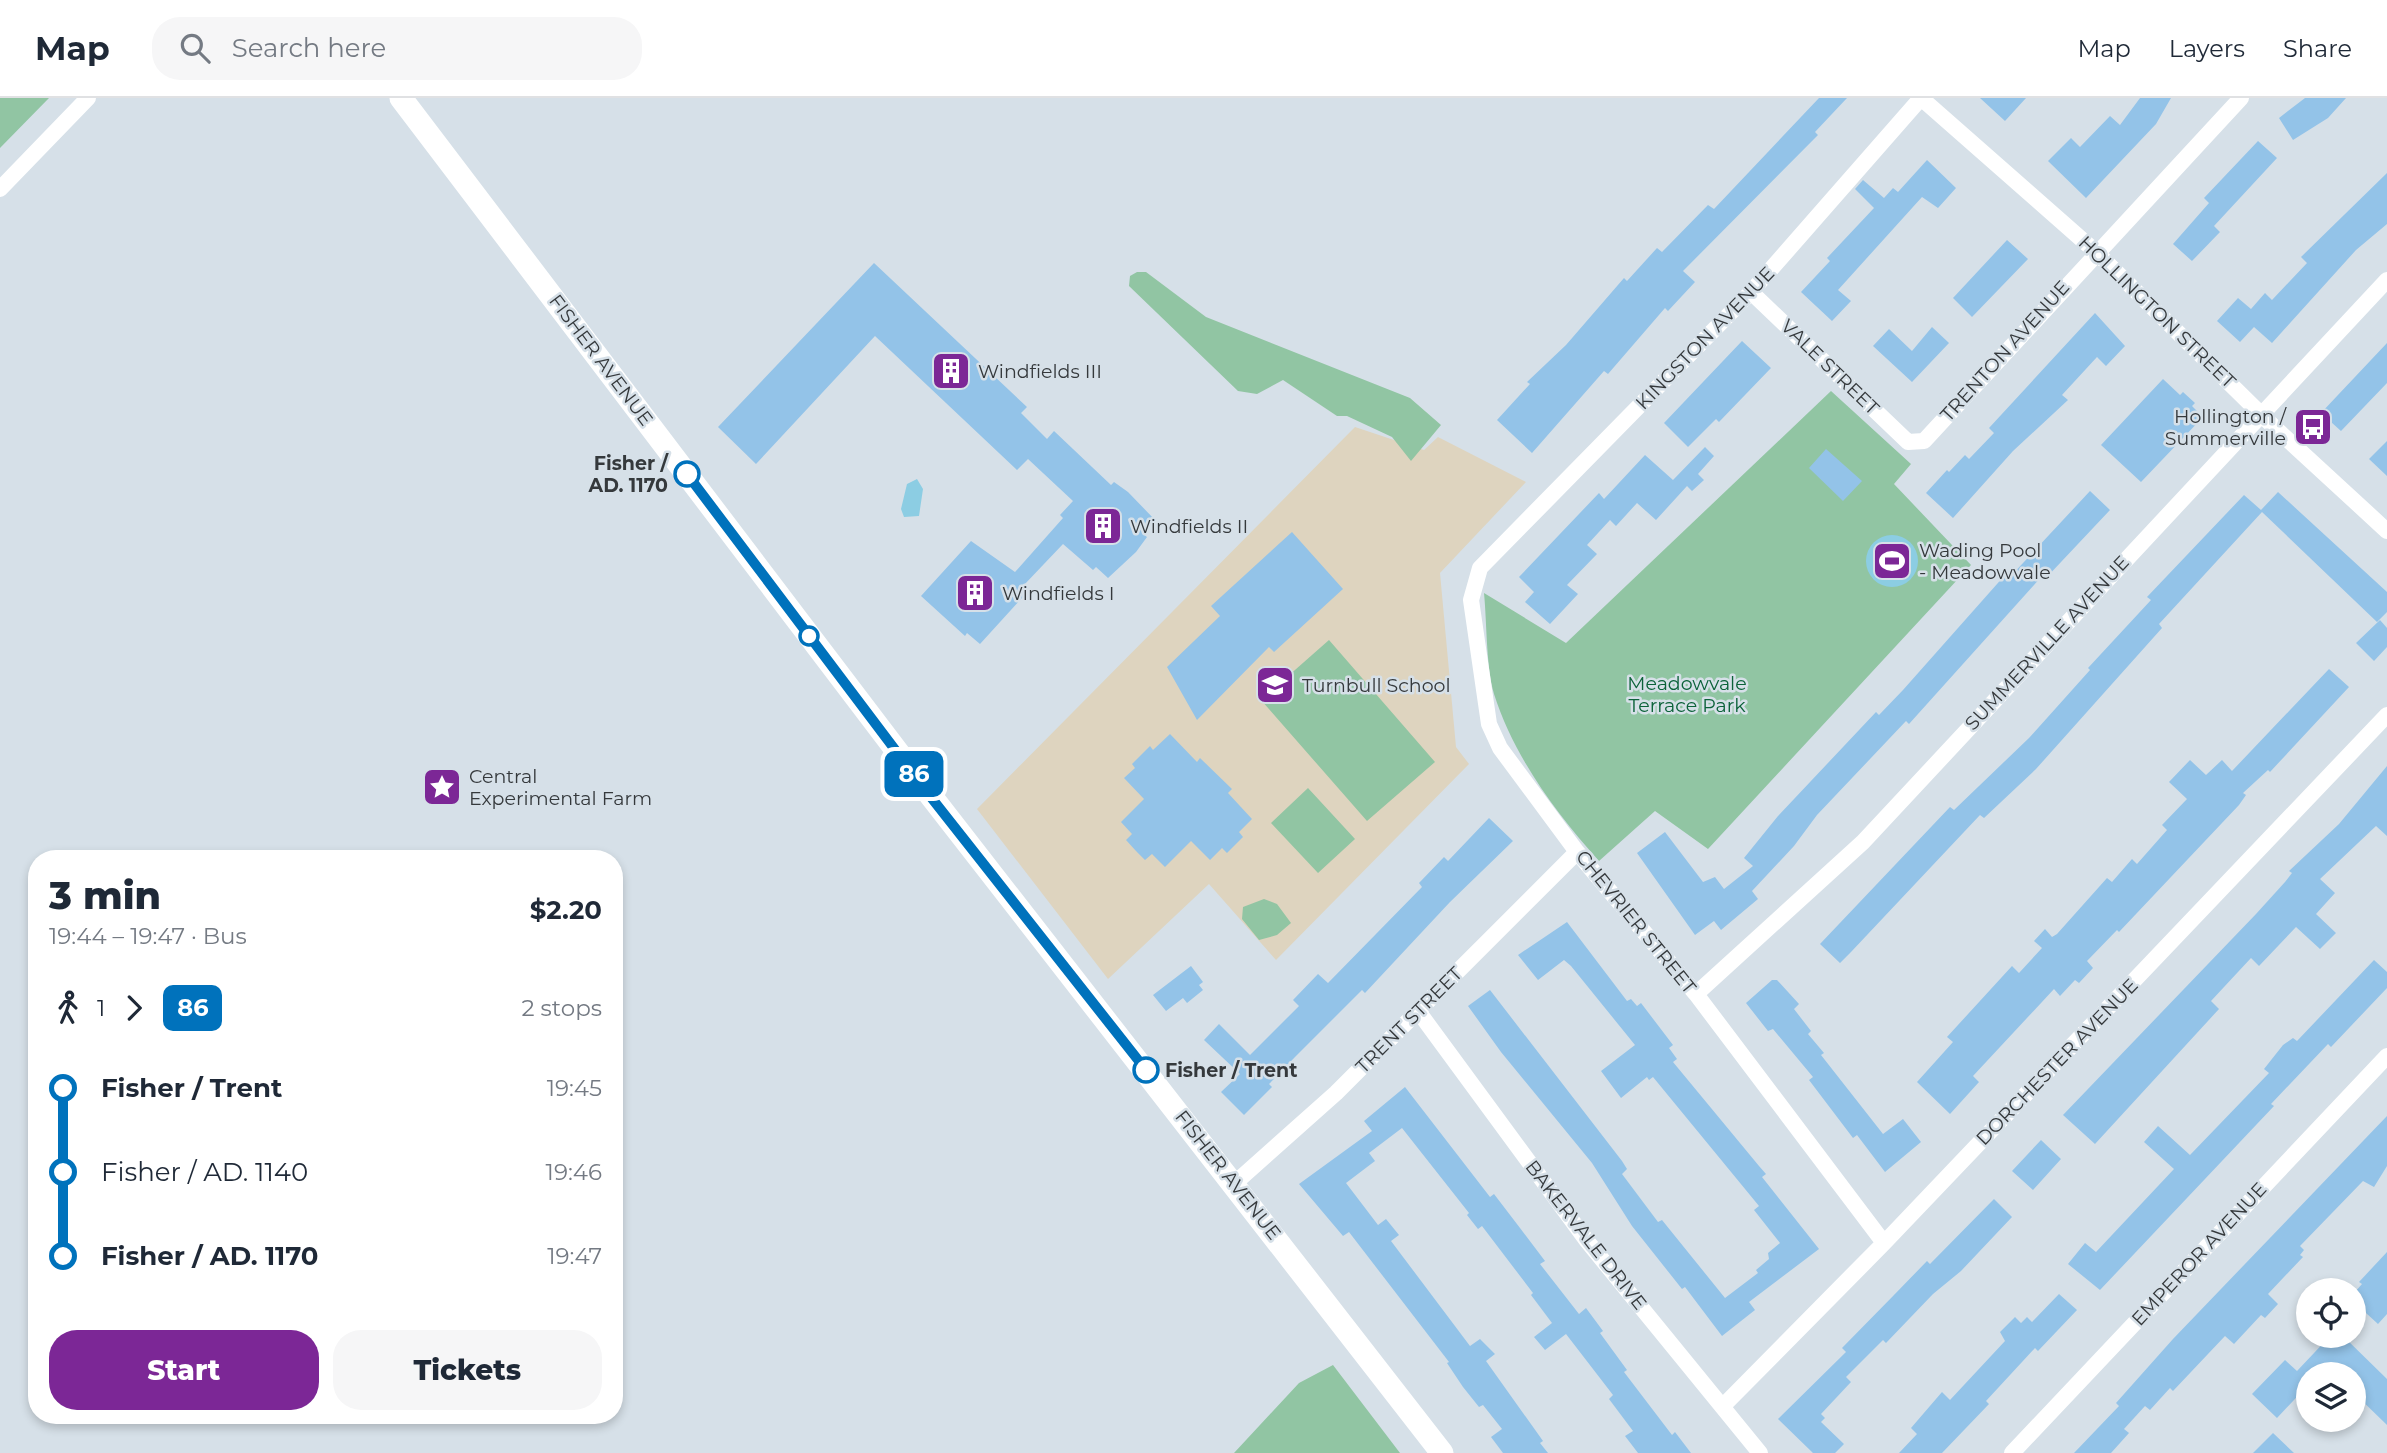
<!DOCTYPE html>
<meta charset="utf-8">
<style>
body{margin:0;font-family:Montserrat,sans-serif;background:#f6f6f7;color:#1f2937;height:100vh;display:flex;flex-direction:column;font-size:26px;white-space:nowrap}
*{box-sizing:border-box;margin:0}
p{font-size:23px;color:#747a83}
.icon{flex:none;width:38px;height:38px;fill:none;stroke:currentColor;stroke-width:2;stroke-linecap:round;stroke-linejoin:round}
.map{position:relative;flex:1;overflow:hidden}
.details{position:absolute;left:28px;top:752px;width:595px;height:574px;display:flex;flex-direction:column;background:#fff;border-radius:28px;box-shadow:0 4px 10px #0003}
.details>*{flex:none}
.badge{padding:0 14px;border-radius:10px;font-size:24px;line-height:46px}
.controls{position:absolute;left:2296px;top:1180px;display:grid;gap:14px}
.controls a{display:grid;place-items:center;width:70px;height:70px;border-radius:50%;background:#fff;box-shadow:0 4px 10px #0003;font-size:35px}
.map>.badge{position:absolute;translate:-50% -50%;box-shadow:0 0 0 4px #fff}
.legs{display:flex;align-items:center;gap:10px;height:77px;padding:0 21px;font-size:23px}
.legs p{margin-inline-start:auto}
.headline{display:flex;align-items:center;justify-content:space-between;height:119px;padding:0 21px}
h1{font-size:38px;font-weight:800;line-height:52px}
.button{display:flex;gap:14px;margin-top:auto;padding:14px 21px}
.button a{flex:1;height:80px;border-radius:28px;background:#7c2796;color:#fff;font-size:28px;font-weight:800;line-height:80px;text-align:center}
.button a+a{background:#f6f6f7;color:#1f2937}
ul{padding:0 21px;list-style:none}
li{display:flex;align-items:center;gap:24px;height:84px;font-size:26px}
li i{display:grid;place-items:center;width:10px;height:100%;margin:0 9px;background:currentColor}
li i::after{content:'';width:18px;height:18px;margin:-9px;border:5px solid;border-radius:50%;background:#fff}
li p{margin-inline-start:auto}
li:first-child i{background:linear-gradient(#0000 50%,currentColor 0)}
li:last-child i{background:linear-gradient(currentColor 50%,#0000 0)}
header{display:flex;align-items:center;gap:42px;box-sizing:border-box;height:98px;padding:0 35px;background:#fff;border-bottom:2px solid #e0e1e3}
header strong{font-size:33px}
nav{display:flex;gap:38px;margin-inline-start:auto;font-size:24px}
.search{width:490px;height:63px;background:#f6f6f7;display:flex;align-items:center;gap:18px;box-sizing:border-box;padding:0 24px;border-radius:28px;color:#747a83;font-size:26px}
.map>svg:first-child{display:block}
.education{fill:#ded4bf}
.green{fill:#91c5a3}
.water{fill:#8ccde3}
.building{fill:#93c3e8}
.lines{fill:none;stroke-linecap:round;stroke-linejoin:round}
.street{stroke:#fff;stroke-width:16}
.secondary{stroke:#fff;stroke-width:23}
.line-1-casing{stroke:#fff;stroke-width:16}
.line-1{stroke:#0072bc;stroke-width:10}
.stop-1-dot{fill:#fff;stroke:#0072bc;stroke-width:3.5}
.labels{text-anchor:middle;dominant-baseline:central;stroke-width:5;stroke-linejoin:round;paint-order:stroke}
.street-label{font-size:19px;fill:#35393c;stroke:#d6e0e8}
.poi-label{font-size:19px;fill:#35393c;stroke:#d6e0e8;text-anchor:start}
.stop-label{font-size:19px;font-weight:bold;fill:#35393c;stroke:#d6e0e8;text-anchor:end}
.park-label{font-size:19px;fill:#0b6239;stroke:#d6e0e8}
</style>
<header>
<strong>Map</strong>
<div class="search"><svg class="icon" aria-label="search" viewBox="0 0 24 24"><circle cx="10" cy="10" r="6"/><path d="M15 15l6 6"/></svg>Search here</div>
<nav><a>Map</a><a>Layers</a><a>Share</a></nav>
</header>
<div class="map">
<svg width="2387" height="1355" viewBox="0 0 2387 1355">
<rect width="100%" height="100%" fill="#d6e0e8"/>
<path class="education" d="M1355 329 1424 352 1438 339 1526 384 1440 475 1456 649 1469 666 1276 862 1209 786 1108 881 977 711Z"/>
<path class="green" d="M0 0H49L0 50Z
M1137 174H1146L1206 219 1410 300 1441 327 1411 363 1392 339 1347 318H1337L1283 282 1257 296 1238 293 1129 188 1130 178Z
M1831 293 1911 366 1894 386 1971 467 1708 751 1655 713 1599 763C1556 715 1514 659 1494 596 1486 568 1487 526 1484 495L1566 545Z
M1329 542 1435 664 1367 723 1261 602Z
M1308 690 1355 741 1318 775 1271 725Z
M1264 801 1277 806 1291 825 1277 837 1259 842 1242 821 1243 809Z
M1333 1267 1400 1355H1234L1299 1285Z"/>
<path class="water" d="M917 381 923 391 919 418 904 419 901 411 907 386Z
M1866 463a26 26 0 1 1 52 0a26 26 0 1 1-52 0Z"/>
<path class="building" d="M1819 0H1847L1815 34 1818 37 1683 173 1695 184 1668 213 1665 210 1608 276 1604 273 1532 355 1497 322 1530 286 1527 284 1566 247 1624 180 1627 183 1657 150 1662 154 1708 107 1714 111Z
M1980 0H2026L2005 23Z
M2140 0H2171L2156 26 2086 100 2048 63 2071 40 2080 49 2110 18 2120 27Z
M2305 0H2346L2328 20 2293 42 2279 20Z
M2258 43 2277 60 2214 128 2220 134 2192 163 2173 146 2209 105 2204 100Z
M1927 62 1956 90 1938 110 1922 99 1838 192 1851 203 1832 223 1801 194 1830 163 1827 160 1874 110 1855 91 1863 82 1884 100 1893 90 1898 94Z
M2387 75V126L2356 152 2272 245 2254 229 2240 244 2217 223 2238 200 2251 211 2265 195 2272 202 2307 165 2301 159Z
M2007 142 2028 161 1972 219 1953 200Z
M874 165 1027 309 1021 315 1047 341 1054 333 1111 387 1114 384 1128 394 1156 423 1143 436 1147 439 1136 454 1108 480 1096 469 1093 472 1063 446 1024 487 1030 491 980 546 967 535 965 538 921 498 971 443 1015 474 1063 420 1060 417 1073 403 1028 361 1017 372 875 238 756 366 718 329Z
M2095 215 2125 248 2106 268 2097 259 2062 297 2068 302 2013 353 1953 420 1926 395 1947 372 1949 374 1965 357 1969 361 1994 335 1989 330Z
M1932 229 1949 245 1912 284 1873 248 1889 231 1912 253Z
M1742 243 1771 270 1719 324 1716 321 1688 349 1664 325Z
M2387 245V285L2341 333 2321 315Z
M2163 281 2180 297 2183 294 2195 305 2192 308 2203 319 2141 384 2101 347Z
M2387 343V378L2369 361Z
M1705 349 1714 358 1698 376 1704 382 1692 393 1687 388 1656 422 1637 405 1616 428 1610 422 1587 447 1597 456 1567 487 1578 496 1550 526 1525 504 1534 494 1519 479 1599 395 1604 401 1645 357 1673 382Z
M1826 351 1862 383 1843 403 1809 370Z
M2090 393 2110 412 2045 481 2042 478 1909 626 1906 623 1817 717 1794 748 1752 793 1758 801 1721 832 1714 823 1695 837 1637 755 1665 734 1703 784 1715 779 1724 791 1753 768 1744 760 1778 718 1876 614 1879 617 1903 592 2005 477 2009 480Z
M2278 394 2387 494V514L2377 524 2262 414 2159 526 2162 530 2036 671 1984 720 1980 717 1851 854 1840 865 1820 846 1950 709 1954 712 2029 640 2090 572 2088 570 2151 502 2147 499 2244 397 2261 412Z
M1292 434 1343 491 1274 554 1269 549 1197 622 1167 569 1220 518 1211 508Z
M2380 522 2387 530V549L2374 563 2356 545Z
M2329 571 2349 589 2270 674 2268 672 2243 695 2246 697 2239 707 2119 834 2117 832 2087 863 2093 870 2079 885 2075 882 2060 898 2054 891 1973 978 1979 984 1950 1016 1917 984 1953 944 1947 939 2012 868 2019 875 2042 850 2034 843 2045 831 2052 839 2057 836 2107 780 2112 784 2132 761 2137 766 2167 732 2162 727 2187 701 2169 684 2190 662 2206 677 2222 662 2232 673Z
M1170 636 1197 664 1200 660 1232 691 1228 695 1252 721 1239 734 1243 739 1227 755 1222 750 1210 762 1191 743 1165 769 1152 756 1145 762 1136 753 1126 742 1132 736 1121 724 1144 701 1124 680 1135 670 1132 666 1150 648 1153 652Z
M2387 668V738L2376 728 2320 781 2335 795 2316 816 2336 835 2320 851 2296 829 2259 868 2251 860 2211 903 2219 911 2095 1046 2063 1017 2256 816 2285 784 2292 775 2289 773 2339 726Z
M1489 720 1513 743 1450 804 1365 895 1362 892 1295 959 1269 986 1272 989 1244 1017 1221 994 1240 976 1204 942 1219 926 1250 957 1299 908 1293 902 1318 876 1328 885 1422 789 1419 785 1444 759 1448 763Z
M1567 824 1627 903 1631 901 1637 908 1641 905 1673 947 1669 950 1677 961 1673 964 1759 1068 1766 1076 1762 1079 1819 1151 1749 1204 1755 1212 1722 1238 1685 1189 1682 1191 1632 1128 1592 1065 1501 954 1468 908 1490 892 1622 1063 1627 1071 1622 1076 1658 1124 1662 1122 1725 1200 1758 1175 1756 1172 1769 1161 1768 1155 1780 1145 1754 1112 1759 1108 1653 979 1649 982 1647 979 1621 1000 1601 973 1635 947 1571 868 1564 862 1538 882 1518 857Z
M2374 862 2387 874V890L2331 949 2328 946 2271 1006 2274 1008 2100 1192 2068 1166 2085 1145 2096 1154 2174 1071 2144 1044 2158 1028 2190 1057 2269 975 2264 971 2283 947 2293 940 2297 943Z
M1191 868 1203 884 1199 887 1203 892 1187 905 1183 900 1166 913 1153 897Z
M1772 882H1777L1799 906 1794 911 1811 933 1808 936 1824 955 1821 957 1883 1036 1903 1021 1921 1044 1885 1074 1857 1037 1853 1040 1809 982 1813 979 1773 931 1768 933 1746 905Z
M1405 989 1490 1099 1494 1096 1520 1130 1545 1163 1540 1166 1579 1216 1586 1210 1603 1233 1600 1235 1627 1272 1624 1274 1672 1337 1675 1334 1691 1355H1638L1625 1338 1633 1333 1609 1301 1613 1297 1566 1236 1545 1252 1534 1239 1552 1225 1531 1197 1533 1195 1482 1128 1478 1131 1467 1117 1469 1115 1402 1030 1369 1055 1375 1063 1346 1085 1378 1127 1386 1121 1399 1137 1391 1143 1470 1248 1480 1241 1495 1256 1486 1263 1543 1343 1540 1345 1548 1355H1503L1491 1339 1502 1331 1483 1307 1479 1309 1463 1289 1447 1265 1449 1264 1349 1134 1343 1138 1299 1086 1372 1033 1364 1023Z
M2387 1018V1068L2374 1089 2363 1083 2300 1148 2304 1152 2300 1157 2303 1159 2268 1196 2278 1206 2265 1220 2261 1217 2234 1246 2225 1238 2173 1293 2170 1290 2150 1312 2145 1308 2124 1331 2129 1335 2111 1355H2074L2119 1308 2116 1305 2173 1241Z
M2041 1042 2061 1061 2033 1092 2012 1073Z
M1994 1101 2012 1119 1961 1173 1933 1196 1886 1245 1883 1242 1846 1279 1851 1284 1821 1316 1825 1320 1821 1324 1844 1346 1835 1355H1813L1778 1321 1846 1254 1842 1250 1894 1197 1927 1163 1930 1166Z
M2387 1154V1216L2378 1226 2354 1204V1195L2362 1186 2359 1184Z
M2059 1196 2077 1212 2038 1253 2035 1250 1986 1303 1989 1306 1942 1355H1899L1917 1336 1911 1330 1942 1294 1950 1302 2005 1243 2000 1234 2015 1219 2021 1225 2027 1219 2032 1224Z
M2331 1237H2342L2387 1281V1327L2354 1295V1276H2308V1287L2277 1320 2252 1296 2285 1262 2297 1273Z
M2273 1335 2294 1355H2253Z"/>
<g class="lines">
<path class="street" d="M1921 0 2096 154 2274 329 2387 433
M0 91 88 0
M1751 194 1908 344 1924 343 2241 0
M1696 896 1863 744 2387 182
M1418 913 1587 1143 1760 1355
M1235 1085 1336 995 1577 754
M1884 1145 1696 896 1577 754 1500 650 1489 626 1471 502 1480 470 1751 194 1921 0
M1723 1308 1884 1145 2387 617
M2012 1355 2387 958"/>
<path class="secondary" d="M401 0 931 698 1442 1355"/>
</g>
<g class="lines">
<defs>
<path id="line-1" d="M687 376 930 698 1146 972"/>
</defs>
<use href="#line-1" class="line-1-casing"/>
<use href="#line-1" class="line-1"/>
</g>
<defs>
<symbol id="building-square" viewBox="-11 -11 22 22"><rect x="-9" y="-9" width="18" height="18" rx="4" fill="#7c2796" stroke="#d6e0e8"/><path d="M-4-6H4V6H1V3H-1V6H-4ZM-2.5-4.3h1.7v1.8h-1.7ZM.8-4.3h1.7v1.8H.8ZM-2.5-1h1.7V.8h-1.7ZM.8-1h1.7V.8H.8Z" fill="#fff"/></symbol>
<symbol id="bus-square" viewBox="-11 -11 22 22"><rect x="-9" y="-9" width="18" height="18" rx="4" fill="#7c2796" stroke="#d6e0e8"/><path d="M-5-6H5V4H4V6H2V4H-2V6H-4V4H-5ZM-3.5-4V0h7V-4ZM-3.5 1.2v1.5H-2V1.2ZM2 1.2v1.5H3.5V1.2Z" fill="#fff"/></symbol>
<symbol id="stadium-square" viewBox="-11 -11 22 22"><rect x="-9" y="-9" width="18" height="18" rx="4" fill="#7c2796" stroke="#d6e0e8"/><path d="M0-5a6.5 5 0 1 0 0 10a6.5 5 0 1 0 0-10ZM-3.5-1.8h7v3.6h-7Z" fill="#fff"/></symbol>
<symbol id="school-square" viewBox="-11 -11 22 22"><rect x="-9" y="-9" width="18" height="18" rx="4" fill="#7c2796" stroke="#d6e0e8"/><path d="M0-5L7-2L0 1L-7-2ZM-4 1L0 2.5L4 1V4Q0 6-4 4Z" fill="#fff"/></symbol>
<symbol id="sight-square" viewBox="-11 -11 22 22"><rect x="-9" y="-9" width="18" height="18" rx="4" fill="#7c2796" stroke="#d6e0e8"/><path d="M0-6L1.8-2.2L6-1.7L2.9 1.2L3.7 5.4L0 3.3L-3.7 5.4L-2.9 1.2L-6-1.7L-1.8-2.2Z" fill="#fff"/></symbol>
</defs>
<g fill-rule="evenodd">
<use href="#building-square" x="929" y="251" width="44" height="44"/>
<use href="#bus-square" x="2291" y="307" width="44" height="44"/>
<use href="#building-square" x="1081" y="406" width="44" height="44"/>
<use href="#stadium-square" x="1870" y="441" width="44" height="44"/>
<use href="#building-square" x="953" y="473" width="44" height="44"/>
<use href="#school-square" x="1253" y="565" width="44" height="44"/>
<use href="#sight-square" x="420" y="667" width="44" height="44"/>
</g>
<g class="stop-1-dot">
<circle cx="687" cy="376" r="12"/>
<circle cx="809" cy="538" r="9"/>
<circle cx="1146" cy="972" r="12"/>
</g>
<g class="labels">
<g class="street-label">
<text transform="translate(2157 214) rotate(44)">HOLLINGTON STREET</text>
<text transform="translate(1705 240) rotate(-46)">KINGSTON AVENUE</text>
<text transform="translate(2005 253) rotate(-48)">TRENTON AVENUE</text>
<text transform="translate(601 262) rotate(53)">FISHER AVENUE</text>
<text transform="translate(1830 269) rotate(44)">VALE STREET</text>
<text transform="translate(2047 545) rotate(-47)">SUMMERVILLE AVENUE</text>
<text transform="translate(1636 824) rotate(51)">CHEVRIER STREET</text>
<text transform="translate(1409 922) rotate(-45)">TRENT STREET</text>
<text transform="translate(2057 964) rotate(-46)">DORCHESTER AVENUE</text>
<text transform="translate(1228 1077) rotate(52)">FISHER AVENUE</text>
<text transform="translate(1586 1137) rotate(52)">BAKERVALE DRIVE</text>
<text transform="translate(2199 1156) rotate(-47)">EMPEROR AVENUE</text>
</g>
<g class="poi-label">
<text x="978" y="273">Windfields III</text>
<text x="2286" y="318" text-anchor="end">Hollington /<tspan x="2286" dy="22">Summerville</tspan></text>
<text x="1130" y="428">Windfields II</text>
<text x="1919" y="452">Wading Pool<tspan x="1919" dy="22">- Meadowvale</tspan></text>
<text x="1002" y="495">Windfields I</text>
<text x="1302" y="587">Turnbull School</text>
<text x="469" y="678">Central<tspan x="469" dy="22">Experimental Farm</tspan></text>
</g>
<g class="stop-label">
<text x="668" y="365">Fisher /<tspan x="668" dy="22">AD. 1170</tspan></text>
<text x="1165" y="972" text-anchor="start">Fisher / Trent</text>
</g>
<g class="park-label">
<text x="1687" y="585">Meadowvale<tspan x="1687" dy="22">Terrace Park</tspan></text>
</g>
</g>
</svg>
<div class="controls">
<a><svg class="icon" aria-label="locate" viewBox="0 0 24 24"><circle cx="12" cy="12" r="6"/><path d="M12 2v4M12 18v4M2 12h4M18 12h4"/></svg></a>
<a><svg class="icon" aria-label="layers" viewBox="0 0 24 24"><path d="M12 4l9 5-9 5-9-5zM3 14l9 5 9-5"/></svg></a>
</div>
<b class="badge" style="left:914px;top:676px;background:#0072bc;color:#fff">86</b>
<section class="details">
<div class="headline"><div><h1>3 min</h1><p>19:44 – 19:47 · Bus</p></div><b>$2.20</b></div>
<div class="legs"><svg class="icon" aria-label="walk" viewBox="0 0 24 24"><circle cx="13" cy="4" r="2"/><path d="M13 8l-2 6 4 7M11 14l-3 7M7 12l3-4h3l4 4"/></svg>1<svg class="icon" aria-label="forward" viewBox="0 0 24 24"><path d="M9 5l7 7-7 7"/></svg><b class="badge" style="background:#0072bc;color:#fff">86</b><p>2 stops</p></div>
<ul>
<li><i style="color:#0072bc"></i><b>Fisher / Trent</b><p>19:45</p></li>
<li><i style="color:#0072bc"></i><span>Fisher / AD. 1140</span><p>19:46</p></li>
<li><i style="color:#0072bc"></i><b>Fisher / AD. 1170</b><p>19:47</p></li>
</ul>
<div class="button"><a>Start</a><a>Tickets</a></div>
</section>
</div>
